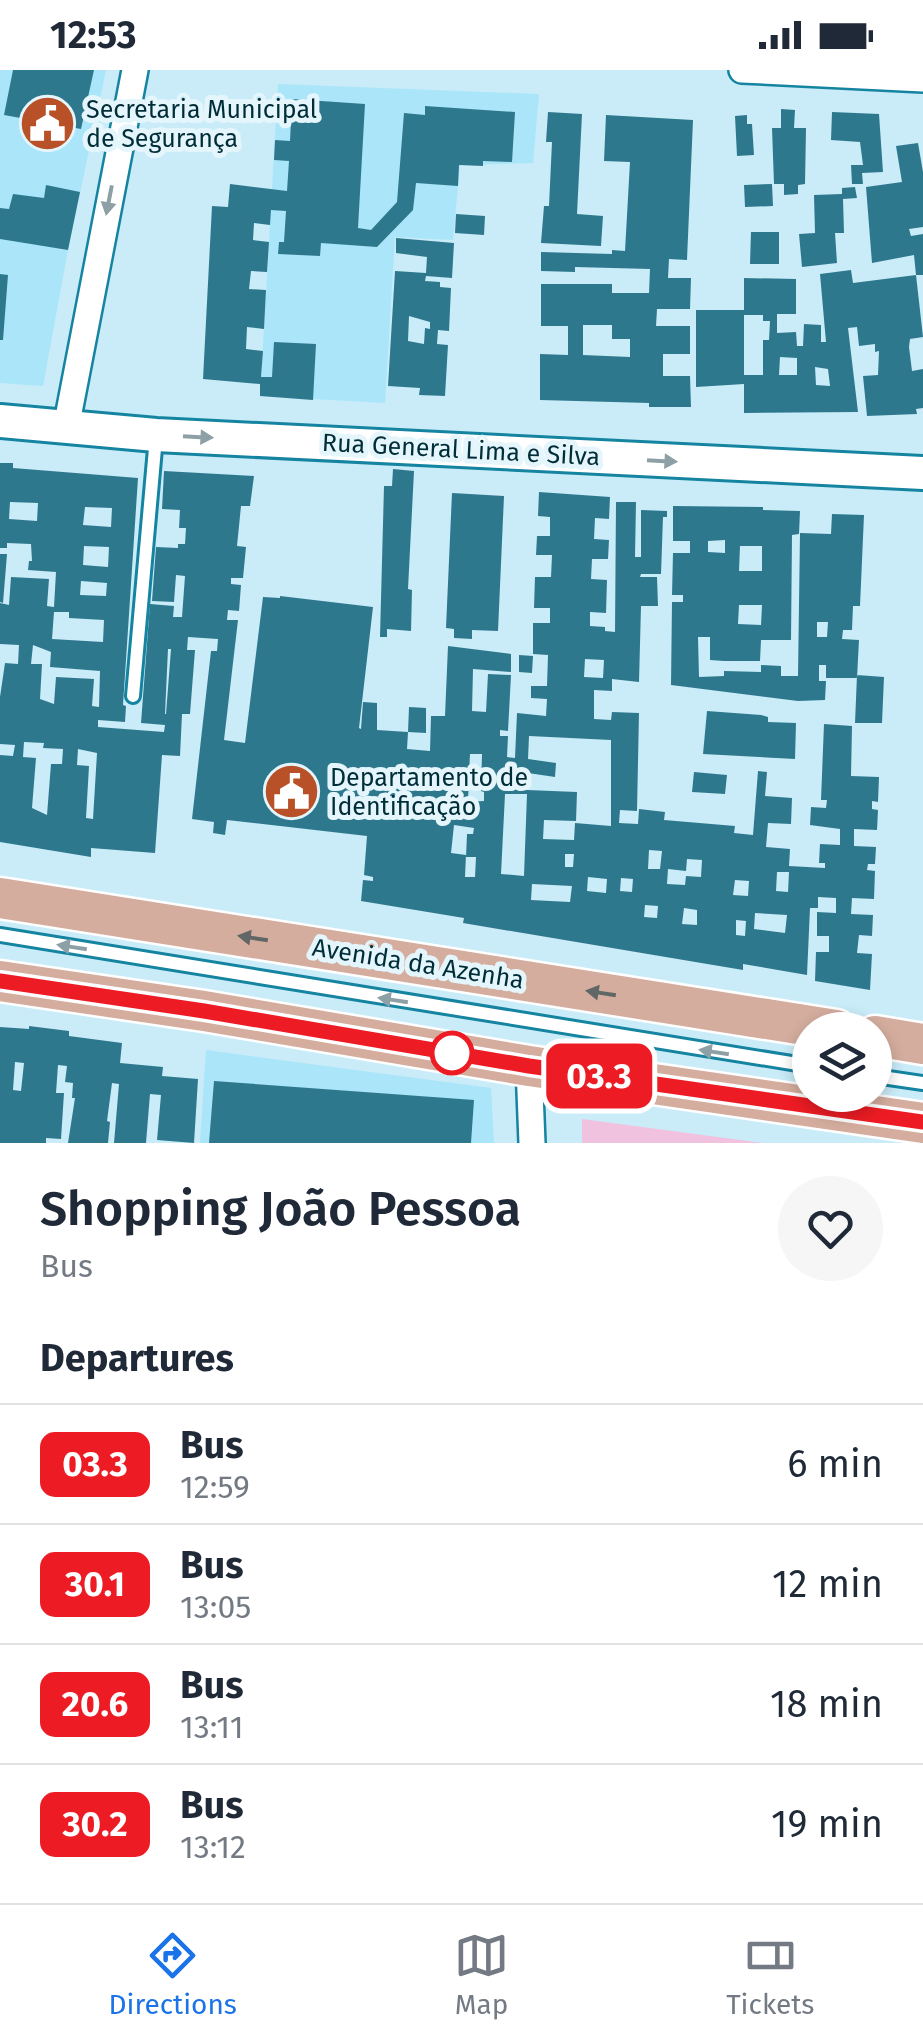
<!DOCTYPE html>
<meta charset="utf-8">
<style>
body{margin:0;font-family:"Fira Sans",sans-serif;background:#f6f6f7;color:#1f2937;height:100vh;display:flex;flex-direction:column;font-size:38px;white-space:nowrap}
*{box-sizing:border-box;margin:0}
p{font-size:32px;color:#747a83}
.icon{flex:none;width:55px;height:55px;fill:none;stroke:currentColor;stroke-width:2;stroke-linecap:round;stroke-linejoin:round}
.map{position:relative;height:1073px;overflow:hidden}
.panel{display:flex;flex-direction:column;background:#fff;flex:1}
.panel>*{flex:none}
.badge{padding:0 20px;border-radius:15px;font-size:35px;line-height:65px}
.fabs{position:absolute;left:792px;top:942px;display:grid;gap:20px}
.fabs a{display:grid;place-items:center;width:100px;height:100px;border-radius:50%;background:#fff;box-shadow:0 5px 15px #0003;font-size:50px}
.map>.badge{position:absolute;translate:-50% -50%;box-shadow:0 0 0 5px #fff}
h2{padding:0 40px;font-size:38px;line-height:90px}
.round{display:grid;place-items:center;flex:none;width:105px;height:105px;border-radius:52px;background:#f6f6f7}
.head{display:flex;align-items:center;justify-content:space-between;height:170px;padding:0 40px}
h1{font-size:48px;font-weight:600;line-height:75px}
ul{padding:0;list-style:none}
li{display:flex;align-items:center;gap:30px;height:120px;padding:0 40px;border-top:2px solid #e0e1e3}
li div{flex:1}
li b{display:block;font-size:38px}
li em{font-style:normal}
li .badge{min-width:110px;font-weight:700;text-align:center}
.status{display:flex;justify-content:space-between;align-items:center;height:70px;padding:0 50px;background:#fff;direction:ltr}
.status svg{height:28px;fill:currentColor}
.dock{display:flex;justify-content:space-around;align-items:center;height:140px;border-top:2px solid #e0e1e3;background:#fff;font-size:28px;color:#747a83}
.dock a{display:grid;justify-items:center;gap:5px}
.dock .current{color:#1a73e8}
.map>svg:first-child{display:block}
.built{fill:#aae5f9}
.green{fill:#f1c2df}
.building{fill:#2e788e;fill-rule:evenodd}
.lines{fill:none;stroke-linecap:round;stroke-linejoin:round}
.service-casing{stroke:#1584a0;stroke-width:18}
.minor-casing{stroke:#1584a0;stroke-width:30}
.tertiary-casing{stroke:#1584a0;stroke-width:38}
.primary-casing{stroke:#fff;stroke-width:45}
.service{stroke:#fff;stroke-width:12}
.minor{stroke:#fff;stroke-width:25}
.tertiary{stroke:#fff;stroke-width:32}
.primary{stroke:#d4ad9e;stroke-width:40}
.oneway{fill:#8da0a5}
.oneway2{fill:#606766}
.line-casing{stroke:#fff;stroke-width:22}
.line{stroke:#ed1c24;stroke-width:15}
.stop-dot{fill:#fff;stroke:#ed1c24;stroke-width:5}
.labels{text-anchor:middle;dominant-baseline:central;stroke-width:10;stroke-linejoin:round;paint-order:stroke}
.poi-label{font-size:25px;fill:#012d38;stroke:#e4f6fc;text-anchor:start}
.street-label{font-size:25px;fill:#012d38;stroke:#e4f6fc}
</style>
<div class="status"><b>12:53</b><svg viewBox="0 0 49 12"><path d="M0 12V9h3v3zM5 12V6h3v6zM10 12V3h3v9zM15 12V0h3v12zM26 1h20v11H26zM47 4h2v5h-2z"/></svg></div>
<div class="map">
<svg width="923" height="1073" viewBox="0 0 923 1073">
<rect width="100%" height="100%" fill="#c9ecf8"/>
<path class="built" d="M0 0H106L68 180 43 316 0 313Z
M278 14 539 24 533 93 460 95 453 170 395 167 385 333 260 326Z
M206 980 491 1018 494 1073H200Z"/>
<path class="green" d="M582 1049 763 1073H582Z"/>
<path class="building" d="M13 0H94L81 59 4 45Z
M292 29 365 34 358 158 371 160 397 132 404 43 425 45V36L515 42 512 92 483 91V96L459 95 458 116 416 113 413 140 377 177 321 173 320 186 278 184 279 172H284L286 141 271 140 270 155 254 153 253 170 269 172 267 202 251 201 249 219 266 220 264 259 247 257 246 279 263 281 261 307H272L274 272 316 274 313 330 260 326V314L203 309 212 136 228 137 230 114 287 121 289 91 274 90 275 70 290 71Z
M781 39 795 40 794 58H806L805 114 798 115V124L784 125V114H774L772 58H781Z
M548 42 582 44 577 144 603 146 601 176 541 173 544 136H549L552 72H546Z
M832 42 879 44 883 102 862 103 863 114H852L851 95H863L860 72 831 70Z
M606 45 693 50 687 190 669 189 668 208H691L690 239H657L656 256H690V284H663V306H690L691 337H649V333L540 330V284L568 285V256H541V214H612V223H649L650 199 575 197V202L541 201V182L612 184V180L625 181 630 92 604 91ZM583 255H612V269H630V287L583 285Z
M747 45V54H752L754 85 737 86 735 46Z
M918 73 923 102V157L909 159 911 166 923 164V205H916L914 185 872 193 866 117 902 112 896 76Z
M772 114 773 136 745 137 744 115Z
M46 115 80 122 68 180 0 169V138L9 139 13 124 44 128Z
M855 117 857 128 843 129 844 163H835L837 193 802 197 799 164 815 163 814 125 842 124V118Z
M456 144 485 146 484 165 455 163Z
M751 162H779V194H750Z
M396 168 454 173 452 208 426 206 425 211 440 212V217L451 218 449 261 438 260 437 274 448 275 445 326 419 325 420 318 388 316 395 201 426 203 427 187 396 183ZM409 246 430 252V259L425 258 424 274 408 271Z
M851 200 853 213 916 205 923 267 910 269 909 277 912 301 923 299V338L916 339 917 344 867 346 863 306 878 305 879 281 875 282V274L859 276 857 257 848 258 858 342 744 343V314L696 317V240H744V208L796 209V244H777V263L796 262 797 276H803L804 254 821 255V272H826L820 204ZM744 245H763V251H770L769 270H763V305H744ZM780 287 797 288V305H779ZM815 297 828 299 830 316 816 315Z
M0 204 8 205 3 270H0Z
M0 393H13V398L138 408 123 635 126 636 125 652 98 650V657L164 662 165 655 141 653 150 534 174 536 173 547H182L185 506 176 505 174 532 152 531 156 477 178 478V474H185L186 458H179L180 440 162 439 164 401 254 406 250 436H241L237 476 246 477 243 508H231V514L241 515 239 541 228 540 227 550H238L224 670 245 673 263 527 280 528V526L373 537 359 658 361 659 363 632 377 633V660L408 662 409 637 426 638V663L408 662 407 679 430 681 431 646H445L448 576 511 584V602L473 599 472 641 486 642 488 604 511 605 508 661 500 660V666H508L507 687 515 688 517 643 546 646 547 629 531 628V616H547L548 585 533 584V553H550V538H534L535 507H551L552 485H536L537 466H550V447L538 446 539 422 610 427 609 449 595 448 594 469 609 470 608 489H592L591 509 607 510 606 543 590 542V556L605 557V561L615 562 616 432H636L635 487H641V440L667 441V447H663L661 504H641L640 507H657L658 536H641L639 612 612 609V621L594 620V649L611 650 612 642 639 643 637 741 620 740 619 753 638 754 639 739 665 742 664 750 735 756 734 763 753 765 758 701 767 702 765 726 792 728 791 754 768 753 766 777 790 779 789 796 825 798V793H819L820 774 840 775V759L810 755 811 737 826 738 827 730H821L824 654 852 656 851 706 879 707 878 732 872 731V739L878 740 877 760 854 759V776L876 777 875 794H868L867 800 875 801 874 829 852 828 851 844 873 845 872 866 859 865 857 883 872 884 870 920 815 911 816 882H829V866H817V842L836 843V828L818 827V838H810L807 905 743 894V900L463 853 464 848 361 831 363 810 373 811V807L364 805 367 766 227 750 225 765 213 763 214 752 192 749 211 581H217L218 569 188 567 187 580H195L190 644H182L180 686 162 685 155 783 91 778V787L0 772V685L13 686 15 675 0 674V627L5 593 18 594 19 575 0 574V533L9 535 11 507 49 509 47 536 54 537 56 502 28 500 29 491H32L31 474 7 473V478H0ZM10 432 38 433 37 451 9 449ZM85 437 112 438 111 457 83 455ZM84 476 109 477 108 497 83 495ZM81 511 107 513 106 526 80 525ZM54 542H69V548L104 550 103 572 52 569ZM33 575 51 582 50 597 100 601 99 637 92 636 94 609 56 607 54 634 40 629 42 594H31ZM168 579H171L166 644H165ZM585 589 604 590 603 608 584 607ZM529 666 611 670V756L575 753 574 770 543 769 544 750 576 751 577 722 527 720 528 703 555 707 556 693 528 689ZM24 672 44 673 43 678 63 679 62 694H51L47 745 32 738 36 688 23 687ZM78 679 97 683 93 749 86 748 89 696 77 695ZM470 684H482L481 721 484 722V731L448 733 449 726 468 728 469 714H464V703L469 704ZM505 724H527L524 806 501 804ZM363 725 371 726 369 747 361 746ZM454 755 474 758 473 764H467L466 787H476L475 807H465L466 785 451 783ZM649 780 662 781 660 799H648ZM565 784H574L573 797H565ZM687 789 702 790 701 807 686 806 685 815 667 814 668 799 686 801ZM777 802H789L788 822 776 821ZM588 807 607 809 606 823 587 821ZM621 808 633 809 632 822 620 821ZM735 810 749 811 748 826 733 825ZM532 814 572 816 570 832 531 830ZM645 835 658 836 657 848 644 847ZM684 838 697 840V855L682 854ZM755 843 787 845 785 863 754 859ZM736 850 746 851 745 866 736 865Z
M393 399 414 401 408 519 412 520 411 561 387 559V567H380L384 416H392Z
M452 423 504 426 498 561 472 560V569L454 568V559L446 558Z
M673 436 763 437V440L800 441 799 464 792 465 791 570H761L760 591H724L710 590V567H698L699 607 724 606V601L761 602V595L781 596V606H798L800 463 831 464 832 444 864 445 860 536H853L852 560H843L842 569 859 570 857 608H826V595H819V611H826L825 630 798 631 671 615 672 532H683V525H672L673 483H690V471H673ZM725 470V483L708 482V471ZM740 476H762V501H739ZM739 535H762L761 555 738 554ZM817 552H828L827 567H817Z
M0 484H7L3 533 0 532Z
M519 585 533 586 532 603 519 602Z
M857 605 884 607 882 653H855Z
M707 641 761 645 768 647V652L796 653 795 689 703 684Z
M694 702 727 705 725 724 692 722Z
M29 956 69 961V966L122 973 120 993 163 997 162 1006 198 1009 194 1073 157 1070 161 1025 150 1024 146 1073H114L119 1014 112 1013 107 1051 110 1052 108 1073H68L75 1028H72L73 1013 65 1012 67 996 58 995 56 1023H64L61 1069 46 1068V1073H0V957L29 959ZM15 992 24 993 21 1021 13 1020Z
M214 1011 474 1030 471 1073H209Z"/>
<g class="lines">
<defs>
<path id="service" d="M133 626 156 367
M0 865 810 996
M875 1006 923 1013"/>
<path id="minor" d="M742 0 923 9
M66 358 135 0
M529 996 532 1073"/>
<path id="tertiary" d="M0 351 156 365 923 403"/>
<path id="primary" d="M0 828 836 960
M0 911 204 941 529 996 923 1053
M875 966 923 974"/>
</defs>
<use href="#service" class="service-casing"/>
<use href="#minor" class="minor-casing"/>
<use href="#tertiary" class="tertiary-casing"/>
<use href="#primary" class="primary-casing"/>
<use href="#service" class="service"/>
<use href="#minor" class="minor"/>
<use href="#tertiary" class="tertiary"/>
<use href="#primary" class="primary"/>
</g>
<defs><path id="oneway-solid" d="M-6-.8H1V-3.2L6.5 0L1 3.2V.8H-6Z" transform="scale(2.5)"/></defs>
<g class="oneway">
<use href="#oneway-solid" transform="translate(109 130) rotate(101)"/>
<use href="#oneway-solid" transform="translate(198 367) rotate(3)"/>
<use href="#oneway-solid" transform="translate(662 391) rotate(3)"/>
<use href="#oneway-solid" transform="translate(72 877) rotate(-171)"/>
<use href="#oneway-solid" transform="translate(393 930) rotate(-171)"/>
<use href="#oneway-solid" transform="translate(714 982) rotate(-171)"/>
</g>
<g class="oneway2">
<use href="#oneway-solid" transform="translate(253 868) rotate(-171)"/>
<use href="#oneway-solid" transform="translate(601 923) rotate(-171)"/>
</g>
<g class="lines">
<defs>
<path id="line" d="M0 911 204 941 529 996 923 1052"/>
</defs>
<use href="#line" class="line-casing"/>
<use href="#line" class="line"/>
</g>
<defs>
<symbol id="civic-disc" viewBox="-11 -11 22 22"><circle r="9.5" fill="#b85128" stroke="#e4f6fc"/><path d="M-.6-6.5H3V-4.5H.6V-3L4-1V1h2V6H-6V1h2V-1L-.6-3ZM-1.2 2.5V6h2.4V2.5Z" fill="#fff"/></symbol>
</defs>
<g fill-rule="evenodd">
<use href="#civic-disc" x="16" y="22" width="63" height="63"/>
<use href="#civic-disc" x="260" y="690" width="63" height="63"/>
</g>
<circle class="stop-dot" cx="452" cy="983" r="20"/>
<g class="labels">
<g class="poi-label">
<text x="86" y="40">Secretaria Municipal<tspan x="86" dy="29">de Segurança</tspan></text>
<text x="330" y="708">Departamento de<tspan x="330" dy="29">Identificação</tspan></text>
</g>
<g class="street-label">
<text transform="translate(461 380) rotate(3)">Rua General Lima e Silva</text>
<text transform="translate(418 894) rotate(9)">Avenida da Azenha</text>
</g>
</g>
</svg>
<div class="fabs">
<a><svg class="icon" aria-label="layers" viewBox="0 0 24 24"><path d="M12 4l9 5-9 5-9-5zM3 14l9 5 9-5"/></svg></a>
</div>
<b class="badge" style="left:599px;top:1006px;background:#ed1c24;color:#fff">03.3</b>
</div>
<section class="panel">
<div class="head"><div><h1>Shopping João Pessoa</h1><p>Bus</p></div><a class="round"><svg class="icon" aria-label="heart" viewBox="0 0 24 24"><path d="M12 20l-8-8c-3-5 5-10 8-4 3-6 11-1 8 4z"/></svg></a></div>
<h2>Departures</h2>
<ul>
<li><span class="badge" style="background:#ed1c24;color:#fff">03.3</span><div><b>Bus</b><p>12:59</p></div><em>6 min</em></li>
<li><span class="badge" style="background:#ed1c24;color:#fff">30.1</span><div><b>Bus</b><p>13:05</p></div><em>12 min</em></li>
<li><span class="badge" style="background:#ed1c24;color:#fff">20.6</span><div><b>Bus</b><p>13:11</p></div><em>18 min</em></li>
<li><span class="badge" style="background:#ed1c24;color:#fff">30.2</span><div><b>Bus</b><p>13:12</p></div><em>19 min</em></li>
</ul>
</section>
<nav class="dock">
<a class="current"><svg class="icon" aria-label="directions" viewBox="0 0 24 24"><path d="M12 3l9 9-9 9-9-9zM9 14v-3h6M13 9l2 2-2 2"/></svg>Directions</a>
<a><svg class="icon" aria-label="map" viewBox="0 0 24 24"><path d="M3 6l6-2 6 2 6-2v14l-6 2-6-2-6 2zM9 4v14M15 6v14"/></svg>Map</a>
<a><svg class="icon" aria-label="tickets" viewBox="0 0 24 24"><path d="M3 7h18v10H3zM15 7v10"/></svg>Tickets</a>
</nav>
